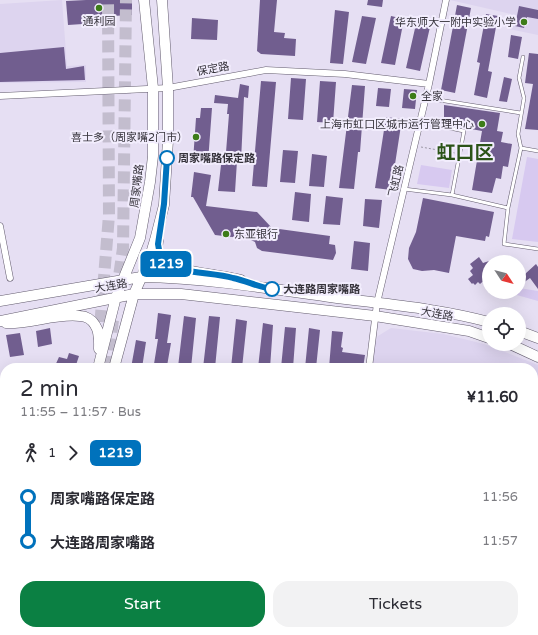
<!DOCTYPE html>
<meta charset="utf-8">
<style>
body{margin:0;font-family:"Varela Round","Noto Sans SC",sans-serif;background:#f2f2f3;color:#2b2b33;height:100vh;display:flex;flex-direction:column;font-size:15px;white-space:nowrap}
*{box-sizing:border-box;margin:0}
p{font-size:13px;color:#7c7c81}
.icon{flex:none;width:22px;height:22px;fill:none;stroke:currentColor;stroke-width:2;stroke-linecap:round;stroke-linejoin:round}
.map{position:relative;flex:1;overflow:hidden}
.panel{position:absolute;left:0px;top:363px;width:538px;height:272px;display:flex;flex-direction:column;background:#fff;border-radius:16px 16px 0 0;box-shadow:0 4px 16px #0002}
.panel>*{flex:none}
.badge{padding:0 8px;border-radius:6px;font-size:14px;line-height:26px}
.needle{width:26px;rotate:126deg}
.controls{position:absolute;left:482px;top:255px;display:grid;gap:8px}
.controls a{display:grid;place-items:center;width:44px;height:44px;border-radius:50%;background:#fff;box-shadow:0 4px 16px #0002;font-size:20px}
.map>.badge{position:absolute;translate:-50% -50%;box-shadow:0 0 0 2px #fff}
.legs{display:flex;align-items:center;gap:6px;height:44px;padding:0 20px;font-size:13px}
.legs p{margin-inline-start:auto}
.overview{display:flex;align-items:center;justify-content:space-between;height:68px;padding:0 20px}
h1{font-size:22px;font-weight:600;line-height:30px}
.primary-button{display:flex;gap:8px;margin-top:auto;padding:8px 20px}
.primary-button a{flex:1;height:46px;border-radius:16px;background:#0b8043;color:#fff;font-size:16px;font-weight:600;line-height:46px;text-align:center}
.primary-button a+a{background:#f2f2f3;color:#2b2b33}
ul{padding:0 20px;list-style:none}
li{display:flex;align-items:center;gap:14px;height:44px;font-size:15px}
li i{display:grid;place-items:center;width:6px;height:100%;margin:0 5px;background:currentColor}
li i::after{content:'';width:10px;height:10px;margin:-5px;border:3px solid;border-radius:50%;background:#fff}
li p{margin-inline-start:auto}
li:first-child i{background:linear-gradient(#0000 50%,currentColor 0)}
li:last-child i{background:linear-gradient(currentColor 50%,#0000 0)}
.map>svg:first-child{display:block}
.built{fill:#ddd4ef}
.green{fill:#d7c9f0}
.building{fill:#715e8f}
.lines{fill:none;stroke-linecap:round;stroke-linejoin:round}
.highway-tunnel{stroke:#c3bdce;stroke-width:12;stroke-dasharray:12 6;stroke-linecap:butt}
.lane-casing{stroke:#635c6e;stroke-width:4}
.street-casing{stroke:#635c6e;stroke-width:7}
.primary-casing{stroke:#635c6e;stroke-width:11}
.path{stroke:#9b96a5;stroke-width:1;stroke-dasharray:2 2;stroke-linecap:butt}
.lane{stroke:#fff;stroke-width:3}
.street{stroke:#fff;stroke-width:6}
.primary{stroke:#fff;stroke-width:10}
.line-1-casing{stroke:#fff;stroke-width:9}
.line-1{stroke:#0072bc;stroke-width:6}
.poi-dot{fill:#3d7c19;stroke:#f2edfd;stroke-width:1.5}
.stop-1-dot{fill:#fff;stroke:#0072bc;stroke-width:2}
.labels{text-anchor:middle;dominant-baseline:central;stroke-width:4;stroke-linejoin:round;paint-order:stroke}
.poi-label{font-size:11px;fill:#36333b;stroke:#f2edfd;text-anchor:end}
.street-label{font-size:11px;fill:#36333b;stroke:#f2edfd}
.stop-label{font-size:11px;font-weight:bold;fill:#36333b;stroke:#f2edfd;text-anchor:start}
.town-label{font-size:19px;font-weight:bold;fill:#2b5317;stroke:#f2edfd}
</style>
<div class="map">
<svg width="538" height="635" viewBox="0 0 538 635">
<rect width="100%" height="100%" fill="#e6dff3"/>
<path class="built" d="M62 0 67 66 86 65V82L0 83V4Z
M450 0H538V35L509 29 511 14Z
M391 328 443 334 484 344 538 365V548L533 542V368H371L374 343 378 336Z"/>
<path class="green" d="M527 157 538 159V242L512 239Z
M421 165 452 170 449 188 417 184Z
M519 288 538 291V301L506 292H519Z"/>
<path class="building" d="M86 0H132V15L112 16V22L68 25 66 1Z
M260 0H277L274 32 285 33 284 38 296 39 295 56 261 54 257 51Z
M368 0H383L382 7 367 5Z
M457 5 471 8 455 93 441 90Z
M519 6 538 10V19L527 17 524 28 515 26Z
M335 10 349 12 343 64 330 63Z
M486 14 498 16 488 71 492 72 487 98 474 95 480 63 477 62Z
M362 16 376 18 366 64 352 62Z
M391 16 404 19 395 65 381 63Z
M192 18 218 20 217 40 191 39Z
M416 24 430 27 420 71 406 68Z
M511 35 522 37 518 59 508 57Z
M64 47 66 69 84 66 85 80 0 82V53Z
M529 53 538 54V130L525 129 533 84 525 83Z
M504 77 512 79 507 102 499 101Z
M291 78 306 79 303 120 288 119Z
M261 81 276 82 267 187 252 186Z
M320 81 336 82 333 123 317 122Z
M240 84 249 86 248 98 244 97 241 161H237L235 192 218 191 221 165H225L229 114H227L228 104 214 103 215 95 238 98Z
M352 85 365 86 360 152H358L354 189 339 188Z
M378 88 391 89 389 107 376 106Z
M404 89 417 90 415 109 402 108Z
M444 105 500 113 497 131 503 132 501 142 512 144 508 167 503 166 501 179 496 178 492 193 472 190 482 131 444 124Z
M201 108H212L208 162 193 161 196 118H200Z
M386 117 402 119 391 190 375 188Z
M283 150 298 151 295 183 280 182Z
M312 154 327 156 324 187 309 186Z
M194 172 211 175 206 206 257 212 272 228 330 236 329 244 335 245 336 253 333 260 262 251 257 248 255 242 249 239 215 235 193 197H191Z
M295 192 311 194 309 222 292 220Z
M326 196 343 198 340 225 323 224Z
M423 198 494 212 489 237 486 236 485 241 456 236 449 273 434 270 422 271 413 269 408 259 409 248 416 232Z
M365 199 382 200 379 228 363 226Z
M354 241 370 243 368 271 351 269Z
M479 257 483 263 489 261V276L480 284 478 282 475 285 473 283 472 284 468 279 473 275 470 271 473 268 470 264Z
M536 264 538 267V289L530 278 519 286V268L525 274Z
M158 313 171 315 167 343H171L167 366 154 364 158 339H155Z
M184 316 196 318 191 368 178 367Z
M209 316 220 317 215 368H203Z
M236 319 247 321 242 368H231Z
M263 323 273 325 270 368H258Z
M285 327 296 328 293 368H281Z
M50 328 52 344 38 347 36 331Z
M309 328 320 330 316 368H305Z
M332 331 343 332 341 347 343 348 342 352 365 355 363 368H329Z
M20 333 24 355 10 357 6 335Z
M136 340 146 342 142 368H131Z
M69 353 79 356 75 368H54L59 357 67 359Z
M538 429V460L533 465V433Z"/>
<g class="lines">
<path class="highway-tunnel" d="M117 291 123 248 126 0
M99 340 109 215 108 0
M107 368 113 320"/>
<defs>
<path id="lane" d="M523 57 519 78 524 98 518 134 521 148 508 208 504 244 538 249
M426 98 521 113
M521 148 538 151
M404 189 452 195 464 131 420 122
M452 195 508 208"/>
<path id="street" d="M0 96 168 88 266 70 345 74 429 84
M0 226 10 278
M369 368 377 303 429 84 446 0
M0 494 5 495
M0 622 2 635
M321 635 322 630"/>
<path id="primary" d="M158 241C157 247 157 256 162 262 172 271 225 275 241 280
M0 301 141 277C204 278 267 288 330 297 383 304 437 308 489 322
M0 321 134 294H181L375 316 469 331 489 338
M6 323C31 324 56 313 80 316 86 316 92 320 95 325 100 332 99 341 99 349
M519 331 538 338
M510 344 538 357
M98 368 116 297 140 238 150 182 153 156V88L144 0
M114 368 134 294 149 260 155 240 164 205 168 140V88L162 0
M32 635 33 630
M48 635V630"/>
</defs>
<use href="#lane" class="lane-casing"/>
<use href="#street" class="street-casing"/>
<use href="#primary" class="primary-casing"/>
<path class="path" d="M421 147 455 153"/>
<use href="#lane" class="lane"/>
<use href="#street" class="street"/>
<use href="#primary" class="primary"/>
</g>
<g class="lines">
<defs>
<path id="line-1" d="M167 158 164 204 158 244 161 261C177 274 213 272 233 278 247 281 258 287 272 289"/>
</defs>
<use href="#line-1" class="line-1-casing"/>
<use href="#line-1" class="line-1"/>
</g>
<g class="poi-dot">
<circle cx="99" cy="8" r="4"/>
<circle cx="524" cy="22" r="4"/>
<circle cx="413" cy="96" r="4"/>
<circle cx="482" cy="124" r="4"/>
<circle cx="196" cy="137" r="4"/>
<circle cx="226" cy="234" r="4"/>
</g>
<g class="stop-1-dot">
<circle cx="167" cy="158" r="7"/>
<circle cx="272" cy="289" r="7"/>
</g>
<g class="labels">
<g class="poi-label">
<text x="99" y="21" text-anchor="middle">通利园</text>
<text x="516" y="22">华东师大一附中实验小学</text>
<text x="421" y="96" text-anchor="start">全家</text>
<text x="474" y="124">上海市虹口区城市运行管理中心</text>
<text x="188" y="137">喜士多（周家嘴2门市）</text>
<text x="234" y="234" text-anchor="start">东亚银行</text>
</g>
<g class="street-label">
<text transform="translate(213 69) rotate(-11)">保定路</text>
<text transform="translate(396 181) rotate(-77)">飞虹路</text>
<text transform="translate(137 186) rotate(-83)">周家嘴路</text>
<text transform="translate(111 286) rotate(-10)">大连路</text>
<text transform="translate(437 314) rotate(10)">大连路</text>
</g>
<g class="stop-label">
<text x="178" y="158">周家嘴路保定路</text>
<text x="283" y="289">大连路周家嘴路</text>
</g>
<g class="town-label">
<text x="465" y="153">虹口区</text>
</g>
</g>
</svg>
<div class="controls">
<a><svg class="needle" viewBox="-14 -14 28 28"><path d="M0-13l5 13h-10z" fill="#e53935"/><path d="M0 13l5-13h-10z" fill="#7c7c81"/></svg></a>
<a><svg class="icon" aria-label="locate" viewBox="0 0 24 24"><circle cx="12" cy="12" r="6"/><path d="M12 2v4M12 18v4M2 12h4M18 12h4"/></svg></a>
</div>
<b class="badge" style="left:166px;top:264px;background:#0072bc;color:#fff">1219</b>
<section class="panel">
<div class="overview"><div><h1>2 min</h1><p>11:55 – 11:57 · Bus</p></div><b>¥11.60</b></div>
<div class="legs"><svg class="icon" aria-label="walk" viewBox="0 0 24 24"><circle cx="13" cy="4" r="2"/><path d="M13 8l-2 6 4 7M11 14l-3 7M7 12l3-4h3l4 4"/></svg>1<svg class="icon" aria-label="forward" viewBox="0 0 24 24"><path d="M9 5l7 7-7 7"/></svg><b class="badge" style="background:#0072bc;color:#fff">1219</b></div>
<ul>
<li><i style="color:#0072bc"></i><b>周家嘴路保定路</b><p>11:56</p></li>
<li><i style="color:#0072bc"></i><b>大连路周家嘴路</b><p>11:57</p></li>
</ul>
<div class="primary-button"><a>Start</a><a>Tickets</a></div>
</section>
</div>
